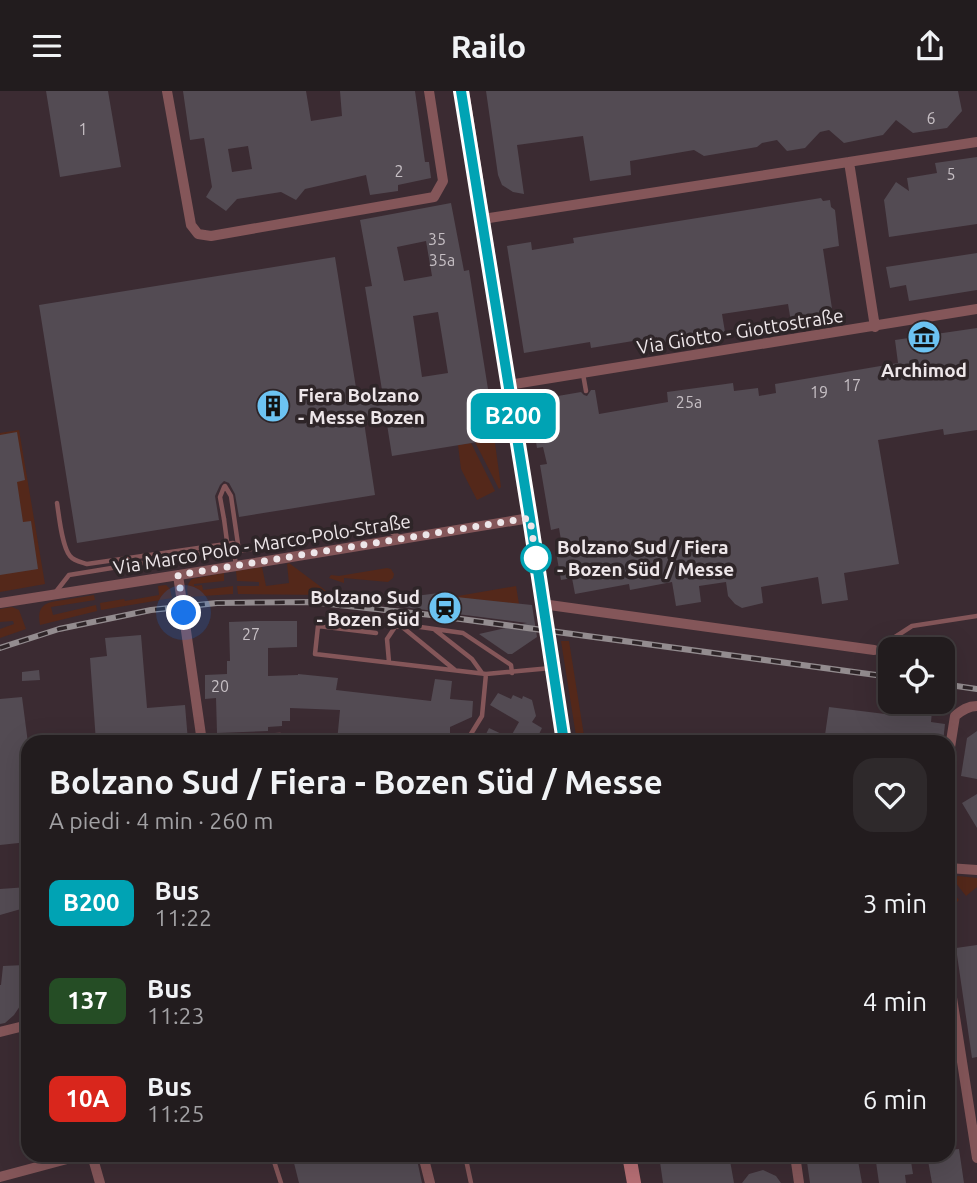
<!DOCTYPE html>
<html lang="it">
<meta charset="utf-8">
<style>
body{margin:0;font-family:Ubuntu,sans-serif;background:#2e292b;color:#f1f3f6;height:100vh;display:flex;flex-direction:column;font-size:26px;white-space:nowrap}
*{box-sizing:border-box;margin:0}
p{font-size:23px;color:#a2a1a4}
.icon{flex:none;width:38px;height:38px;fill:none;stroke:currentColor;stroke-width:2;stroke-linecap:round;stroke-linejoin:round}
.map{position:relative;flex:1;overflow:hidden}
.side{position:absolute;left:21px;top:644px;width:934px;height:427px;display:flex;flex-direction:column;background:#221c1e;border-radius:21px;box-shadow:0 7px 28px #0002,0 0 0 2px #3f3a3c}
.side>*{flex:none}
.badge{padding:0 14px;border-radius:10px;font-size:24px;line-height:46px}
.buttons{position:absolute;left:878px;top:546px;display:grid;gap:14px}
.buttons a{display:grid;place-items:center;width:77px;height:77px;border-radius:14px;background:#221c1e;box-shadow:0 7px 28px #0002,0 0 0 2px #3f3a3c;font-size:35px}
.you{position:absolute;width:35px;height:35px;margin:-18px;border:5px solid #fff;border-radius:50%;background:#1a73e8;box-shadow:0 0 0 10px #1a73e833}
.map>.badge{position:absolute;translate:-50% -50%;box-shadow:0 0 0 4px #fff}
.round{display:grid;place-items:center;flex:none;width:74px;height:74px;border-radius:21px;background:#2e292b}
.summary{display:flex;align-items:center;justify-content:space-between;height:119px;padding:0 28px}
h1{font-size:33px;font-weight:700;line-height:52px}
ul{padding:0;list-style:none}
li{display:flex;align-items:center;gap:21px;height:98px;padding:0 28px}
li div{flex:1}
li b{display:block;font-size:26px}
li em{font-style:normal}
li .badge{min-width:77px;font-weight:700;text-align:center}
header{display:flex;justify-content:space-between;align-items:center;height:91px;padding:0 28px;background:#221c1e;font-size:32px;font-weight:700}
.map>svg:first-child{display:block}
.built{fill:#3b2b32;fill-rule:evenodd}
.green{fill:#54281a}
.building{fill:#534b53;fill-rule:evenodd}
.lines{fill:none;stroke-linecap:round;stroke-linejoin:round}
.service{stroke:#845659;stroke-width:4.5}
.minor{stroke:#845659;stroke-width:10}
.secondary{stroke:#b76f75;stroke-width:14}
.rail-casing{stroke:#938c8f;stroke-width:6}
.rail{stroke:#2e2528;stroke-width:3.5;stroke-dasharray:10;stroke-linecap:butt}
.service-bridge{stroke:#845659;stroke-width:4.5}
.line-casing{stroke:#fff;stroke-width:16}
.line{stroke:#00a3b4;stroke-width:10}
.walk{stroke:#ede6e9;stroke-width:7;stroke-dasharray:0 12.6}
.stop-dot{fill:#fff;stroke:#00a3b4;stroke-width:3.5}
.labels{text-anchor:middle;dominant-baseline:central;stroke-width:7;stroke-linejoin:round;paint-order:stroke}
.number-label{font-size:16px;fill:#c6bfc4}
.street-label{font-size:19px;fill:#ede6e9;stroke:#2e2528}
.poi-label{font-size:19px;font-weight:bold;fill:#ede6e9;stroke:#2e2528}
.stop-label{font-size:19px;font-weight:bold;fill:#ede6e9;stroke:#2e2528;text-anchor:start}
</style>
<header><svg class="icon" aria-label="menu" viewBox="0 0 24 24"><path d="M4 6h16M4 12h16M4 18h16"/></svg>Railo<svg class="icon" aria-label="share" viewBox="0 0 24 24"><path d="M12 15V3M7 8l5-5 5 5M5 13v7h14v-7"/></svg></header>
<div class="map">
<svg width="977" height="1092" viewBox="0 0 977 1092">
<rect width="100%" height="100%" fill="#2e2528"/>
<path class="built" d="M0 0H977V1092H0ZM891 558H943V611H891ZM28 651H948V1064H28Z"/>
<path class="green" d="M19 339 45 493 0 501V342Z
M489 349 490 352H495L501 396 499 398 475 351Z
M471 352 495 400 477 409 461 378 458 354Z
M289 472 329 502V504L238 503 237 495H259V491L237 490 236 480 262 476 266 495 289 492 287 473Z
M387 477 391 478 394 483 393 487 388 491 344 487V492L329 487 331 484 339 485Z
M224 482V490L194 493V495L202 494 203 499 233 495V503L188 506C187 498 186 494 192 488Z
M166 494 170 498 172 507 101 519 100 512 124 508 125 510 159 504 158 495Z
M516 495 519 513 452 506Z
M94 504 95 509 51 516 53 524 96 514 97 520 40 534C36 513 47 511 64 509 74 507 84 506 94 504Z
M12 516 19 519 26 538 0 547V538L14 533 13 530 0 531V518Z
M561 550H569L585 651H577Z
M958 785 977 787V796L966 805 955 791 949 796 959 809 949 819V789Z"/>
<path class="building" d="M46 0H108L121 76 60 86Z
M183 0H306L311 30 342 25 340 0H415L425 71H429L431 87 398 94V100L370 104 366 84 305 98 296 109 281 101 237 108 226 120 206 106 212 96 204 47 190 49ZM248 55 252 78 232 81 228 58Z
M486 0H958L962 20 947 37 913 42 896 29 883 44 844 52 829 39 820 41 805 57 787 60 777 49 762 52 757 56 704 65 694 59 630 70 631 84 590 90 583 45 517 54 524 103 513 101 502 94 498 84Z
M977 66V133L889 146 884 109 896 91 909 100 907 87 937 82 935 72Z
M821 107 823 110 830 109 831 116 835 119 839 155 823 158 833 224 791 231 788 213 722 223 725 241 658 252 657 246 591 257 590 251 524 262 507 155 531 151 532 159 574 152 573 147Z
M451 112 464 180 469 179 496 348 392 365 386 327 364 331 375 404 239 426 235 403 229 392 224 390 220 394 215 405 219 429 77 452 39 214 335 166 357 303 382 299 365 196 372 195 360 129ZM426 150 432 185 404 190 397 156ZM438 221 448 282 422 286 413 225Z
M977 162V199L909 210 906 194 890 197 886 176Z
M977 237V339L944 344 943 338 878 349 899 473 844 482 848 509 822 513 818 486 761 496 763 512 742 517 735 513 728 505 726 491 699 495 701 511 676 515 672 491 630 499 629 493 575 503 572 487 561 489 555 456 562 455 559 437 551 439 540 374 547 373 543 356 537 357 529 310 581 301 584 304 587 305 591 299H595L599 323 668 311 667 301 733 292 734 300 758 297 759 305 776 302 775 293 898 272 895 249Z
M17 341 25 389 17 391 23 431 31 430 38 478 0 484V344Z
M447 501V505L532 514 537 546 512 563H508L479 543 527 532 387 514 388 507 416 509 415 505Z
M256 530H297V556L268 557V585L298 584V583L338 587 336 599 431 610 435 588 452 590 450 608 473 610 472 626 450 636V651H337L340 619 290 617V630H282V635L268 636V640L217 642 216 607 205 608V584L227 583V570H230L229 531Z
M141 544 147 617 185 614 188 650 96 651 90 567 107 565 105 547Z
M39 579 40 589 22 590V581Z
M498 602 511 608 513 604 522 608 523 605 532 609 536 625 532 631 542 637 535 651H482L489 637 510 647 519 631 490 614Z
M22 606 28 652V751L0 754V608Z
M829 616 885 623 886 620 909 623 910 616 932 620 931 631 945 633 943 651 907 646 906 651H824Z
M977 640V688L961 685 967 647Z
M977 703V737L962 712Z
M28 796V816L0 824V798Z
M977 854V966L972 967 956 857Z
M25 874V894L22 912 14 924 5 932 0 933V894H1L3 875Z
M959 1058 964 1092H932L927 1064H948V1059Z
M292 1064H416L422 1092H299Z
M659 1064H729L734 1092H663Z
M806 1064H857L862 1092H810Z
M875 1064H910L913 1083 905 1084 906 1092H879Z
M763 1079 776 1085 781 1092H742L749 1083Z"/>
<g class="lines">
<path class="service" d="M583 283 586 300
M225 395 231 405 239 460 380 437 388 439 401 447
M57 412C59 425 62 456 70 465 74 470 81 471 87 473L233 452 236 475
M224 428 220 406 224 396
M55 502 69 484 228 458
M401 535 455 579
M435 539 472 568 482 582
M376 542 318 535 315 563 486 583 551 577
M875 559 912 535 977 525
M389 571 387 548 395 536 406 534 463 542 511 574 512 582
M202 648 280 644 283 651
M466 651 482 625 486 583
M272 1064 281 1092
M465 1064 471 1092"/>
<path class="minor" d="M167 0 191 134 198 143 211 145 434 106 443 90 429 0
M849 71 875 236
M483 128 977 51
M508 294 977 218
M178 484 202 651
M0 512 236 475 530 427
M542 513 874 559
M948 669 955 625C962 619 968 615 977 615
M948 777 977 779
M948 881 977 1067
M0 941 28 934
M92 1064 100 1092
M423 1064 430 1092
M795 1064 799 1092
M0 1086 82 1064"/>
<path class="secondary" d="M462 0 530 427 564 651
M629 1064 634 1092"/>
<defs>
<path id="rail" d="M0 557 59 538 151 519 217 512 311 511 431 524 891 586
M943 593 977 598"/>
</defs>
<use href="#rail" class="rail-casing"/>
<use href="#rail" class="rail"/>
<path class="service-bridge" d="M224 428 228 458"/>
</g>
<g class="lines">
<defs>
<path id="line" d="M461 0 530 427 564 651"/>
</defs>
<use href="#line" class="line-casing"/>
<use href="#line" class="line"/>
<path class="walk" d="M184 522 178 484 516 429 530 427 536 469V467"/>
</g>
<defs>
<symbol id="museum-disc" viewBox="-11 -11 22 22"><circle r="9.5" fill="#6cc3f2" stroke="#2e2528"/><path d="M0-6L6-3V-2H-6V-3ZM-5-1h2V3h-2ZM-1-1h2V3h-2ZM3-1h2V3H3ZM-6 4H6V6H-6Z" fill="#111"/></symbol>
<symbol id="building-disc" viewBox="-11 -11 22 22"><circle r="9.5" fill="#6cc3f2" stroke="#2e2528"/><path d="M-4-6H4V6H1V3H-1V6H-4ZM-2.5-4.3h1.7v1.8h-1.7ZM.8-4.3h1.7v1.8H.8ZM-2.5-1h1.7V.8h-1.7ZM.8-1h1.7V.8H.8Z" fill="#111"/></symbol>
<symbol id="station-disc" viewBox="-11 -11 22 22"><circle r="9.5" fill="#6cc3f2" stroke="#2e2528"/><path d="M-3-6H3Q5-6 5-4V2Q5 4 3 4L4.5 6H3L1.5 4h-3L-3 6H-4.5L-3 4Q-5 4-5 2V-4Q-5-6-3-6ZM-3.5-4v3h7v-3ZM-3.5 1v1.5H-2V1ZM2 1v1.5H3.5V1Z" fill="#111"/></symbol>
</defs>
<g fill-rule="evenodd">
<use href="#museum-disc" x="905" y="227" width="38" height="38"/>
<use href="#building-disc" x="254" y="296" width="38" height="38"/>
<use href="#station-disc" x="426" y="498" width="38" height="38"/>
</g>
<circle class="stop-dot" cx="536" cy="467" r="14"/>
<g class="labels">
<g class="number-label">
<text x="931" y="27">6</text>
<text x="83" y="38">1</text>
<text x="399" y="80">2</text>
<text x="951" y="83">5</text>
<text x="437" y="148">35</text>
<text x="442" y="169">35a</text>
<text x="852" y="294">17</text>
<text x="819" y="301">19</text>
<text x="689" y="311">25a</text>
<text x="251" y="543">27</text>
<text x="220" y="595">20</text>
</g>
<g class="street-label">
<text transform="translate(740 240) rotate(-9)">Via Giotto - Giottostraße</text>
<text transform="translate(262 453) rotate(-9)">Via Marco Polo - Marco-Polo-Straße</text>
</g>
<g class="poi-label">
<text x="924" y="279">Archimod</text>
<text x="298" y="304" text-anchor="start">Fiera Bolzano<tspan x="298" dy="22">- Messe Bozen</tspan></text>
<text x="420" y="506" text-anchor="end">Bolzano Sud<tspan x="420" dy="22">- Bozen Süd</tspan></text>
</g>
<g class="stop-label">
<text x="557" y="456">Bolzano Sud / Fiera<tspan x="557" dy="22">- Bozen Süd / Messe</tspan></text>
</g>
</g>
</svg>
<div class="buttons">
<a><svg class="icon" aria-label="locate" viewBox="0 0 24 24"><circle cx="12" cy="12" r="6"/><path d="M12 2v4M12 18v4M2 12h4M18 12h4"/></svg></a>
</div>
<div class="you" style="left:184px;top:522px"></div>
<b class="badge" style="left:513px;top:325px;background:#00a3b4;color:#fff">B200</b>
<section class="side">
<div class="summary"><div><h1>Bolzano Sud / Fiera - Bozen Süd / Messe</h1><p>A piedi · 4 min · 260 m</p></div><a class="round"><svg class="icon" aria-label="heart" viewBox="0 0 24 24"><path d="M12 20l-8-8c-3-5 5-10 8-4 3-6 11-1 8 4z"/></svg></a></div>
<ul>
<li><span class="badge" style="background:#00a3b4;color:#fff">B200</span><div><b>Bus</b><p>11:22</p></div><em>3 min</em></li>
<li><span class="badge" style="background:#254d25;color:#fff">137</span><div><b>Bus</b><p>11:23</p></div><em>4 min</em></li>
<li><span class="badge" style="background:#d9261c;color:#fff">10A</span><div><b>Bus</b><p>11:25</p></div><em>6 min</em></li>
</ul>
</section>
</div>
